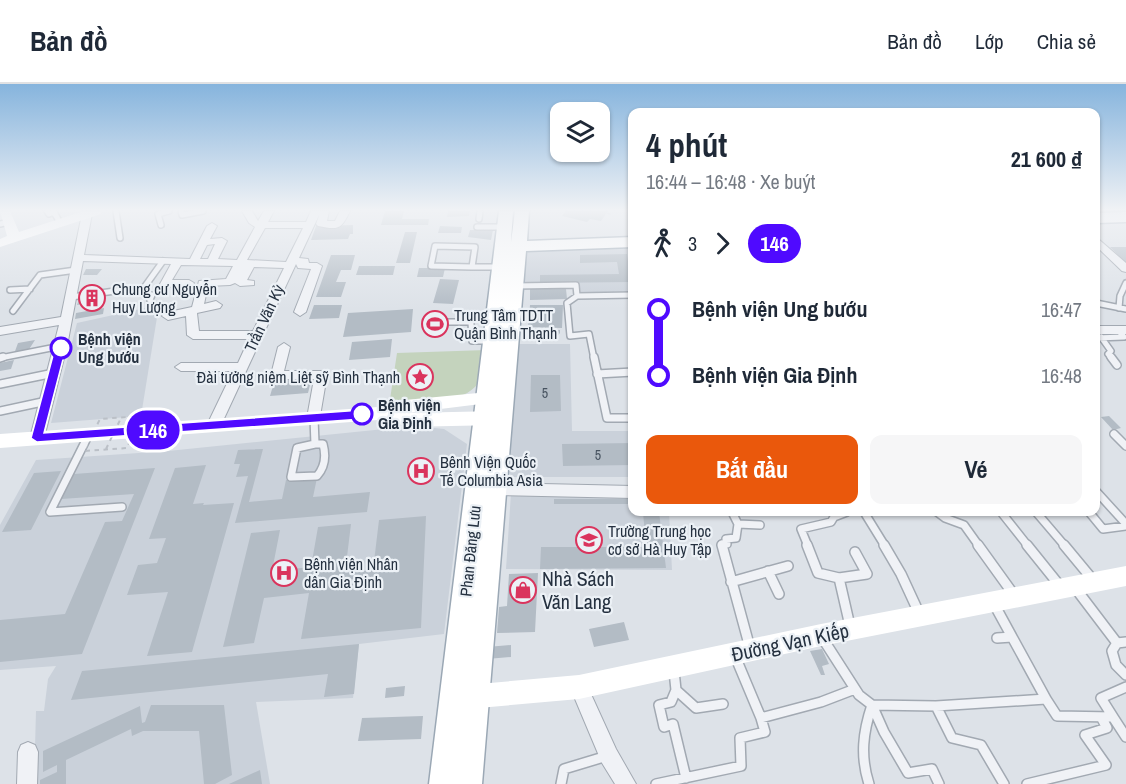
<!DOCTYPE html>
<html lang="vi">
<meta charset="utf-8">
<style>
body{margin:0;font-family:"Archivo Narrow",sans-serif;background:#f6f6f7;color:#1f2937;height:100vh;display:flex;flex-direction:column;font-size:22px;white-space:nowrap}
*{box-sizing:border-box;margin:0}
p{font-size:20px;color:#747a83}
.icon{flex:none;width:33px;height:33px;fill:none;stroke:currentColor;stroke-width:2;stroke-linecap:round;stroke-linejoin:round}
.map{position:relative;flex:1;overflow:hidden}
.details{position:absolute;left:628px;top:24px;width:472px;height:408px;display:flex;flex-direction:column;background:#fff;border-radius:12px;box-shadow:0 2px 4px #0004}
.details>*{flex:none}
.badge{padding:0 12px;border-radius:20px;font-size:21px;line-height:39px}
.fabs{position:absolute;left:550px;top:18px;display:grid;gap:12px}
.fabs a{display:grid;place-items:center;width:60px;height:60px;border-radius:12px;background:#fff;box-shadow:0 2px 4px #0004;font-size:30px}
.map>.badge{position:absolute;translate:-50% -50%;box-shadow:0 0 0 3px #fff}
.legs{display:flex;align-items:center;gap:9px;height:66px;padding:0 18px;font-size:20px}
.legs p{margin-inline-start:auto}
.summary{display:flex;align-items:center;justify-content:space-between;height:102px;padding:0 18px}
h1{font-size:33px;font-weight:700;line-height:45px}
.primary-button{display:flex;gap:12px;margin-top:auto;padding:12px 18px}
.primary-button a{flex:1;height:69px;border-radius:12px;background:#ea580c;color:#fff;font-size:24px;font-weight:700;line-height:69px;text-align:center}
.primary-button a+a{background:#f6f6f7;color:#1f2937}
ul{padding:0 18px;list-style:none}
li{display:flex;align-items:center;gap:21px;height:66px;font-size:22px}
li i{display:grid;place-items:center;width:9px;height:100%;margin:0 8px;background:currentColor}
li i::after{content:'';width:15px;height:15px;margin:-8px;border:4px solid;border-radius:50%;background:#fff}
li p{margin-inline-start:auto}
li:first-child i{background:linear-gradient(#0000 50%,currentColor 0)}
li:last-child i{background:linear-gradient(currentColor 50%,#0000 0)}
header{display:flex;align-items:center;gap:36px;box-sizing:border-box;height:84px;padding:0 30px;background:#fff;border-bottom:2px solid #e0e1e3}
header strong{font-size:28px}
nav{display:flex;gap:33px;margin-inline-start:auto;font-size:21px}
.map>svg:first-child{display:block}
.built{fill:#cad1da}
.green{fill:#c4d3bd}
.building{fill:#b3bcc5}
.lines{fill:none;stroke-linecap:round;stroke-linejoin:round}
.lane-far2-casing{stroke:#a2a9b2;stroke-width:8}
.lane-far1-casing{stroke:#a2a9b2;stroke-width:10}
.lane-casing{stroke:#a2a9b2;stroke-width:12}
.street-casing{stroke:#a2a9b2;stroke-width:2}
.primary-casing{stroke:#9ba8b5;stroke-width:3}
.path-far1{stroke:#bbc0c7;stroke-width:1.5;stroke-dasharray:4 4;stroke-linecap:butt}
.path{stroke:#bbc0c7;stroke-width:2;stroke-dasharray:4.5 4.5;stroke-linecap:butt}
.lane-far2{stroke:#f0f2f6;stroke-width:5}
.lane-far1{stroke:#f0f2f6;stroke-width:7}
.lane{stroke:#f0f2f6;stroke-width:9}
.street{fill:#f0f2f6;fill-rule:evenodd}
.secondary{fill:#fff;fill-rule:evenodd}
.primary{fill:#fff;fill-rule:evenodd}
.path-bridge{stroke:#bbc0c7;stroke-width:2;stroke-dasharray:4.5 4.5;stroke-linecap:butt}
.line-1{fill:#4f0aff;stroke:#fff;stroke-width:1.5}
.stop-1-dot{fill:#fff;stroke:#4f0aff;stroke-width:3}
.labels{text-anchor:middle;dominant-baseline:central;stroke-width:4.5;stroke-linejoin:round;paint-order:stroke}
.number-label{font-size:14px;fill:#485461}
.poi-label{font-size:16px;fill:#253140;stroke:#ecf1f6;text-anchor:start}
.street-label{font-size:16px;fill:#253140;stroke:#ecf1f6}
.stop-label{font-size:16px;font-weight:bold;fill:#253140;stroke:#ecf1f6;text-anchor:start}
.near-poi-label{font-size:20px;fill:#253140;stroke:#ecf1f6;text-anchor:start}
.near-street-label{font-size:20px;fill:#253140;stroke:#ecf1f6}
</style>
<header>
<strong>Bản đồ</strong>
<nav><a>Bản đồ</a><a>Lớp</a><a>Chia sẻ</a></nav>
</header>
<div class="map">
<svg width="1126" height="700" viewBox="0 0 1126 700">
<rect width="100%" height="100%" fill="#dde2e8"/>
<path class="built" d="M629 163 633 209 581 210 579 200H520L524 168Z
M159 221 141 332 51 339 77 239Z
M516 260H570L572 347H633V393H509Z
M414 342 444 345 467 360 444 550 359 560 353 614 256 618 270 700H34L36 627H44L48 595 56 582 0 586V441L36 376 168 367Z
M511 409 633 411V428H669L672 486 506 485Z"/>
<path class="green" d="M487 266C485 275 484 290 479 298 464 322 413 320 389 322L397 269Z"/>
<path class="building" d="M385 127H404L402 135H429L428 141H381Z
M448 127H470L469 132 447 133Z
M566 127H608L601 137 590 135 587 138 562 132Z
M353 141V150H350L348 155 311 156 316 142Z
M440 142 462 143 461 149H438Z
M470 146H493L491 156 468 153Z
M405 148H417L410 179H396Z
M1110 163H1126V179Z
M627 170 631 198 540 199V191L619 190 617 178 580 179V171Z
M331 171H355L351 186H341L336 198H346L341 213H316Z
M359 182H395L393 191H356Z
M419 184H445L443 193H417Z
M86 185H102L97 191H83Z
M440 195 459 196 453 220 433 219Z
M530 205H566L567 215 530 216Z
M106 210 104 217 77 221 80 212Z
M314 221H342L339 234 309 235Z
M530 221H563L562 244 528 243Z
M104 224 103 230 75 235 76 229Z
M413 225 411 248 343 253 348 229Z
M524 246H560V249L555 255H524Z
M392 255 390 273 349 276 352 258Z
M35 256 28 267 14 270 18 259Z
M14 276 11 285 0 287V279Z
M531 291H560L561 327 530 328Z
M312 293 308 309 270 312 275 295Z
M1109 332 1121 344 1113 346 1101 333Z
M633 359V381L563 382 562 360Z
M263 365 249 418 282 415 286 396 317 394 313 413 370 408 367 428 235 439 248 392 236 393 240 380H234L238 366Z
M206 381 193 420 204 419 203 421 234 419 192 568 147 572 168 508 127 511 138 481 157 479 166 454 149 455 175 384Z
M155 384 82 570 0 578V536L65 530 105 438 122 437 134 410 61 415 74 390Z
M61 387 31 446 2 448 34 389Z
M554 415H633V420H554Z
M643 428H659L666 484 540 485 541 463H646Z
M426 432 421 544 301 555 309 509 264 514 254 559 223 563 251 449 280 446 272 487 311 483 318 443 351 440 345 489 373 486 379 436Z
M538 489 535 548 497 549 499 523 507 522 509 490Z
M624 538 629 556 594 563 589 545Z
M359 560 354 610 324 613 328 590 71 616 82 587Z
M511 561V573L487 575V563Z
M822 565 829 580 822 582 825 591H821L810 567Z
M405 602 404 612 385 614 386 604Z
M151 621H224L232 691 215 700H204L199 647H143L132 652 131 645 66 676V700H40V696L57 688V681L43 688V667L140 622 142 639 145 638Z
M423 632 421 655 358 657 362 634Z
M260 686 262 700H229Z"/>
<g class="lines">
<defs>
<path id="lane-far2" d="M47 127 49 130 54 128 60 139
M116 127 120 154
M181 127 182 131 203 127
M479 135 480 127
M0 140 9 138
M161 141 158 130 169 127
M477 143H504
M435 162 475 163 472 183 431 182Z
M472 183H499
M515 202 576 201 577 212
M10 206 30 205
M71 213 137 204
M150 216 152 211 144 210 143 205 163 177
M1096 219 1126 225
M1119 224 1120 212 1126 199
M13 227 40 191 76 186
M427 238H471L472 257H490
M1101 253 1111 267 1108 270 1112 275
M1096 254 1124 253 1118 246
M0 274 61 262
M594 275 589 250 570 252 567 219 577 212 633 211"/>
<path id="lane-far1" d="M594 273 607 334H633
M1111 273 1117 281
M0 274 3 273
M597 290 633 288
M0 300 54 289
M0 327 47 317
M314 334 315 360
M89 350 50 428 122 423
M1114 350 1126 362
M315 360H323C326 371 325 383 317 392L291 393 297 364Z
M1096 407 1126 440
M732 428 738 440
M864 428 885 462
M937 428 945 434 964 441 979 462
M1001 428 1028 462
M1036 428 1065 462
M1089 428 1103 445 1126 442
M723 462 722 460H727L726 455 736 454 738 440 760 441
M808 462 801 445 831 438 834 433 847 428"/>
<path id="lane" d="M722 461 750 564
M807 461 818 489 839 494 850 542
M884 461 901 490 919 529
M978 461 1014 511
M1027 461 1060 502
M1064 461 1093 496
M768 487 779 510
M839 494 867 490 855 468
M731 498 788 482
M1076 505 1117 559 1112 567 1116 581 1126 591
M994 520 1046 615
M997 554 1012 553
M823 555 859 611 872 621 936 622 1046 615 1057 632 1113 633 1126 653
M1117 559 1126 558
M735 572 761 634 821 618 855 605
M674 587 676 606 671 618 659 621 664 643 673 640 686 694
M676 606 696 624 723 620
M872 621 884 648 908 689 932 685 939 700
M936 622 952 654 981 661 1004 700
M1113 633 1101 614 1126 603
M561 700 564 685 607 672
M656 700 741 682 740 654 765 648 761 634
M869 700C860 672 863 648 872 621
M1027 700 1106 681 1085 651 1107 644 1101 633"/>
<path id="street" d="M87 127 92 130 84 171 190 175 207 142 212 139 217 142 210 155 222 154 227 157 218 175 237 176 255 143 249 139 242 127H252L258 137 264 127H274L268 138H306L311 127H329L327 137H335L340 127H350C341 146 338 146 318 142L316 140 320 129 299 174 308 175 309 179H317L322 182 306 228 300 232 294 228 311 185 298 184 296 180 221 341 214 346 207 341 233 287H181L175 283 181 279H238L249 255H193L187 251 186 232 168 236 162 232 164 229 192 223 199 197 226 195 233 182 181 181 172 196H189L194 199 193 201 165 203 160 200 171 180 83 177 67 262 44 354 42 358H32L30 354 59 241 0 251V243L61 233 82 130ZM265 144H303L286 178 247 176ZM215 160 208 175H200L207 161ZM254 183 284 184 253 247H199L197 229 220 224 222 221 216 217 204 220 208 202 230 201 235 199 240 202 254 201V197L247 196Z
M1096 153 1126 179V188L1122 187 1096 162Z
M1096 242H1126V250H1096Z
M284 259 290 263 284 287H321L327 291 319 338 314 339 307 334 314 295H277L271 291 278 263Z
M495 399 633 402V414L495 411 490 409 488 405 490 401Z
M579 594 585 597 616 665 636 700H615L602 679 570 603 573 597Z
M28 658 35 661 38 668 37 700H17L18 668 21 661Z"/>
<path id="primary" d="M499 127H513L511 158 515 127H529L527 157 633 153V163L526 167 482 700H429Z
M1126 128V138L1096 139V129Z"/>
</defs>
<use href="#lane-far2" class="lane-far2-casing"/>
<use href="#lane-far1" class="lane-far1-casing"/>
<use href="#lane" class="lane-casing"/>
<use href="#street" class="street-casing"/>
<use href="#primary" class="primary-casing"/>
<path class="path-far1" d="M607 129 610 130 612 127"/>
<path class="path" d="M141 332 127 364 84 367 100 335Z"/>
<use href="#lane-far2" class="lane-far2"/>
<use href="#lane-far1" class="lane-far1"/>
<use href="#lane" class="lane"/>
<use href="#street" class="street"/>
<path class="secondary" d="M0 127H10L19 148 84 127H102L101 130 0 163V155L7 152Z
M499 307 505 309 508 313 505 317 408 329 498 327 504 329 507 334 504 339 498 341 405 343 391 335 0 364V350L392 322 405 316Z
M1126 482V502L821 562 579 615 467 625 458 622 455 613 458 604 467 601 579 591 821 540Z"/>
<use href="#primary" class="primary"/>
<path class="path-bridge" d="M106 365 121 334"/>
</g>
<linearGradient id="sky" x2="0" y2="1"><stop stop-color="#86b4dd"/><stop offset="0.56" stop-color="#f0f2f5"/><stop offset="1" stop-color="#f0f2f5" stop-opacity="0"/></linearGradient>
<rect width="1126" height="225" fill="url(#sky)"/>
<path class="line-1" d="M61 260 66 264 44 349 362 326 367 330 362 335 37 358 31 354 55 264Z"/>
<defs>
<symbol id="building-ring" viewBox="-11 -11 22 22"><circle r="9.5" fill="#ecf1f6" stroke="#da345d" stroke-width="1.5"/><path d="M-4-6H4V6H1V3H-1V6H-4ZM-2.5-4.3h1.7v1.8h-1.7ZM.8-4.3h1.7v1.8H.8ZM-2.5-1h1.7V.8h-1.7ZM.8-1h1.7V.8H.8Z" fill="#da345d"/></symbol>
<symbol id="stadium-ring" viewBox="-11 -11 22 22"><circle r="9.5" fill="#ecf1f6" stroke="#da345d" stroke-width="1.5"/><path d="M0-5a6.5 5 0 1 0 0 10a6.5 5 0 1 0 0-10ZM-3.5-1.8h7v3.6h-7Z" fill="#da345d"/></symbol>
<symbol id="sight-ring" viewBox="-11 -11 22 22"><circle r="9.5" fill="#ecf1f6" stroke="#da345d" stroke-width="1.5"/><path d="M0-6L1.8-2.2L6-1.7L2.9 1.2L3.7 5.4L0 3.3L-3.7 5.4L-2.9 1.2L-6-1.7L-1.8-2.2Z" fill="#da345d"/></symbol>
<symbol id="hospital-ring" viewBox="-11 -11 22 22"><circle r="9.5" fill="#ecf1f6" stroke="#da345d" stroke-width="1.5"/><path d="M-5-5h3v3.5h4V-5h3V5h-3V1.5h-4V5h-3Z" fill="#da345d"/></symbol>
<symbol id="school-ring" viewBox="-11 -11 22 22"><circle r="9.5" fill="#ecf1f6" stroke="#da345d" stroke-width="1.5"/><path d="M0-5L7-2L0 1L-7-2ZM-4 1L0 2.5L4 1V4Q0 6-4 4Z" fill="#da345d"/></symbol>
<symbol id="shop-ring" viewBox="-11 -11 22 22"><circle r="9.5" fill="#ecf1f6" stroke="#da345d" stroke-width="1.5"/><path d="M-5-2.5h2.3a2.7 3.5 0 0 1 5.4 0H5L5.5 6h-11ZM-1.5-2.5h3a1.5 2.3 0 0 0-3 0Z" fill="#da345d"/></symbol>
</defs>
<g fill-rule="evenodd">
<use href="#building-ring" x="77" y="199" width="30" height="30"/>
<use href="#stadium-ring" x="420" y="225" width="30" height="30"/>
<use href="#sight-ring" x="405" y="278" width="30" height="30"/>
<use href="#hospital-ring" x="406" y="372" width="30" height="30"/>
<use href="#school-ring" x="574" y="441" width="30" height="30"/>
<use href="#hospital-ring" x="269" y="474" width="30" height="30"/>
<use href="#shop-ring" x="508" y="491" width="30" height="30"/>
</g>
<g class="stop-1-dot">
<circle cx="61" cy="264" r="10"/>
<circle cx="362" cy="330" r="10"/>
</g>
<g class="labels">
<g class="number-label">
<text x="545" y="309">5</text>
<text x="598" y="371">5</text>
</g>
<g class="poi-label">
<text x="112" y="205">Chung cư Nguyễn<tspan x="112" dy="18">Huy Lượng</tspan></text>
<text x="454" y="231">Trung Tâm TDTT<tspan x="454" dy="18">Quận Bình Thạnh</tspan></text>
<text x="400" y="293" text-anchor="end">Đài tưởng niệm Liệt sỹ Bình Thạnh</text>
<text x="440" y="378">Bệnh Viện Quốc<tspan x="440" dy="18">Tế Columbia Asia</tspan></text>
<text x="608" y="447">Trường Trung học<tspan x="608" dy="18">cơ sở Hà Huy Tập</tspan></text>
<text x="304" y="480">Bệnh viện Nhân<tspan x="304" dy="18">dân Gia Định</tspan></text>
</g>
<g class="street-label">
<text transform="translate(264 234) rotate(-65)">Trần Văn Kỷ</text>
<text transform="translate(470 467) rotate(-84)">Phan Đăng Lưu</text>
</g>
<g class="stop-label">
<text x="78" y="255">Bệnh viện<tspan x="78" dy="18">Ung bướu</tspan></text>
<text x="378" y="321">Bệnh viện<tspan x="378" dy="18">Gia Định</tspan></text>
</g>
<g class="near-poi-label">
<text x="542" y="494">Nhà Sách<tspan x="542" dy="23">Văn Lang</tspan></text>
</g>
<g class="near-street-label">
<text transform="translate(790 558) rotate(-12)">Đường Vạn Kiếp</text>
</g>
</g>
</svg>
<div class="fabs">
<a><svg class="icon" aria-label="layers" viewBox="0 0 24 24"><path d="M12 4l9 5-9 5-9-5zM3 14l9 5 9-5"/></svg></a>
</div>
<b class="badge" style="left:153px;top:346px;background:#4f0aff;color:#fff">146</b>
<section class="details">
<div class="summary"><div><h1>4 phút</h1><p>16:44 – 16:48 · Xe buýt</p></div><b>21 600 ₫</b></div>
<div class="legs"><svg class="icon" aria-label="walk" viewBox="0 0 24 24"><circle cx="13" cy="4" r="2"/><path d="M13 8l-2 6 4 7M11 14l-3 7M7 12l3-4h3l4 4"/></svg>3<svg class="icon" aria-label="forward" viewBox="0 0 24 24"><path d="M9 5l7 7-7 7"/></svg><b class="badge" style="background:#4f0aff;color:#fff">146</b></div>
<ul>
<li><i style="color:#4f0aff"></i><b>Bệnh viện Ung bướu</b><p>16:47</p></li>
<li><i style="color:#4f0aff"></i><b>Bệnh viện Gia Định</b><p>16:48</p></li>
</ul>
<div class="primary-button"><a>Bắt đầu</a><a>Vé</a></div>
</section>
</div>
